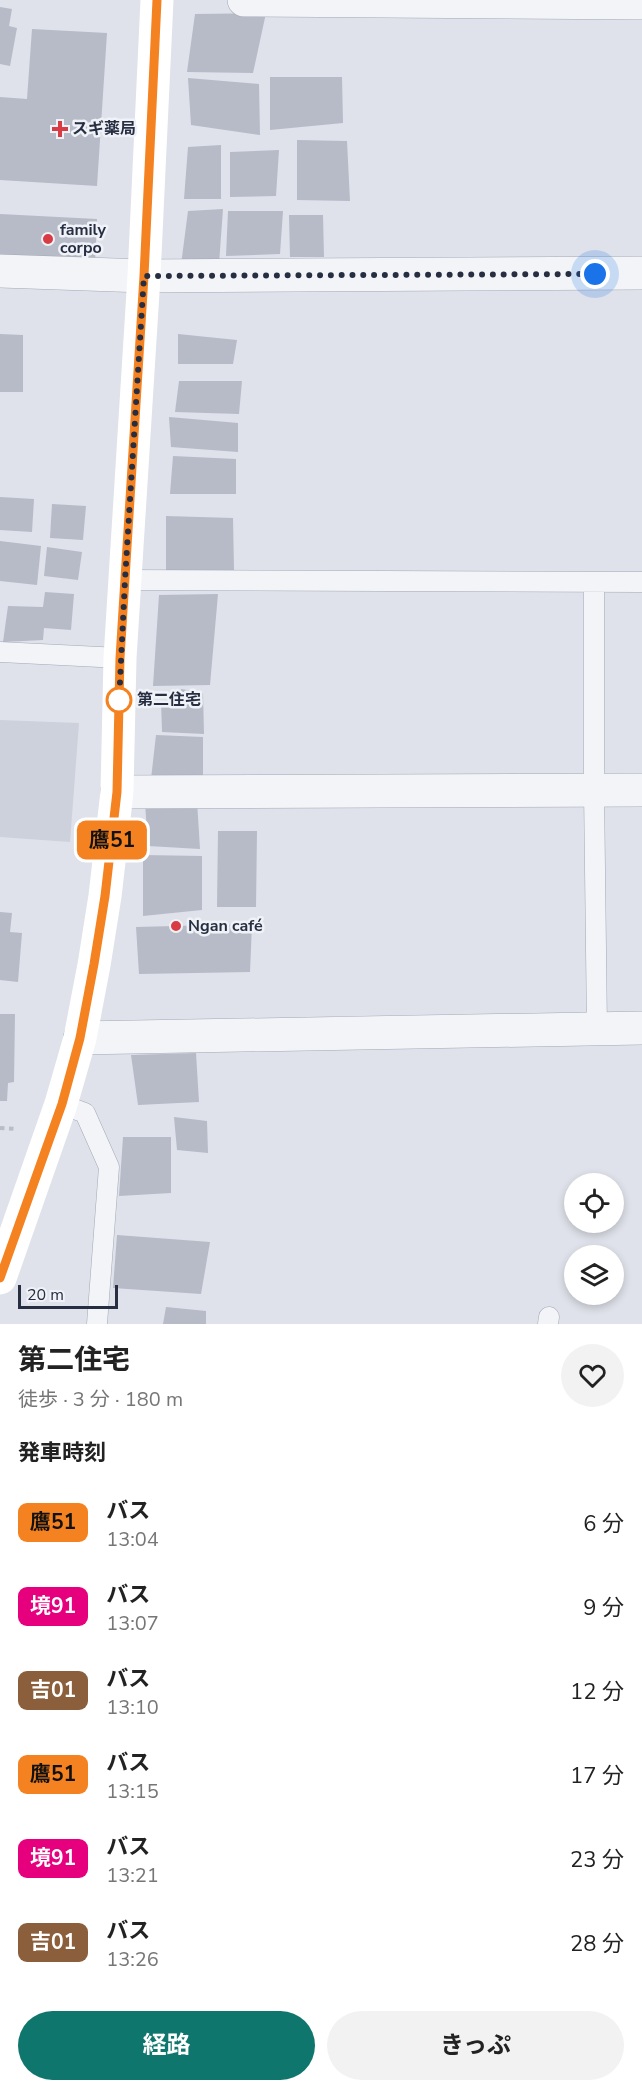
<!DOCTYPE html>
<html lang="ja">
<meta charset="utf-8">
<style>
body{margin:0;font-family:"Nunito Sans","Noto Sans JP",sans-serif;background:#f2f2f2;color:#222;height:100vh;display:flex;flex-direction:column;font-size:22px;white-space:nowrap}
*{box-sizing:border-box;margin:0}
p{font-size:20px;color:#767676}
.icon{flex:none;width:33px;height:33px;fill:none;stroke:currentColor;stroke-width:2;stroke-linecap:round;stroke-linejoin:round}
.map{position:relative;height:1324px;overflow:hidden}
.side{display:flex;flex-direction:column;background:#fff;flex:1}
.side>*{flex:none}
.badge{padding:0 12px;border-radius:9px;font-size:21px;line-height:39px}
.tools{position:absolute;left:564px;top:1173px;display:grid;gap:12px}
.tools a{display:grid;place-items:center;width:60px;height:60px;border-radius:50%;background:#fff;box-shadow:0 3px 9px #0003;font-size:30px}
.scale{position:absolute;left:18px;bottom:15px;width:100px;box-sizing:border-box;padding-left:6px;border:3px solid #272e42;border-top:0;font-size:16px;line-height:21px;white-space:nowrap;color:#272e42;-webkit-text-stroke:4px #eff2f7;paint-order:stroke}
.you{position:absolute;width:30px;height:30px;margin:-15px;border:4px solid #fff;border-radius:50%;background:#1a73e8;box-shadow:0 0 0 9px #1a73e833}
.map>.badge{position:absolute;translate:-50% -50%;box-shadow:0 0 0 3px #fff}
h2{padding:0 18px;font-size:22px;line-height:54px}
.round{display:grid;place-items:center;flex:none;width:63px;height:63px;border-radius:32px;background:#f2f2f2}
.overview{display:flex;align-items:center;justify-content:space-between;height:102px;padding:0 18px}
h1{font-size:28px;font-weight:700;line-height:45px}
.button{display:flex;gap:12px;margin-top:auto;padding:12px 18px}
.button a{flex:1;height:69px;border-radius:36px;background:#0f766e;color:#fff;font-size:24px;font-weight:700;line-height:69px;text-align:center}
.button a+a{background:#f2f2f2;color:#222}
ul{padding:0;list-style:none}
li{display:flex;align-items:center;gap:18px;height:84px;padding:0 18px}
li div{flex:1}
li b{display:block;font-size:22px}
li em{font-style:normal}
li .badge{min-width:66px;font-weight:700;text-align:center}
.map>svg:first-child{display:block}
.built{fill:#cdd1dc}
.building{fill:#b6bbc7}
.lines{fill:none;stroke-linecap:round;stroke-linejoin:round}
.service-casing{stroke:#a4a8b4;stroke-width:21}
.minor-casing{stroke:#a4a8b4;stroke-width:34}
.path{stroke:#b9bdc5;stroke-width:4;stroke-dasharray:4.5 4.5;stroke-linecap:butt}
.service{stroke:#f2f4f8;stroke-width:20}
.minor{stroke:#f2f4f8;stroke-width:33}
.secondary{stroke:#fff;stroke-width:33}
.line-casing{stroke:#fff;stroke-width:14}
.line{stroke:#f58220;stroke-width:9}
.walk{stroke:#272e42;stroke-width:6;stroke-dasharray:0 10.8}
.poi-dot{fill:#d83b44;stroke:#eff2f7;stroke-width:2}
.stop-dot{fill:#fff;stroke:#f58220;stroke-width:3}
.labels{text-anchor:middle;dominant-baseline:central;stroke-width:5;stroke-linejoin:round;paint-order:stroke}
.poi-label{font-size:16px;font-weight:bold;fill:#272e42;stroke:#eff2f7;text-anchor:start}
.stop-label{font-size:16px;font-weight:bold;fill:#272e42;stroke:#eff2f7;text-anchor:start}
</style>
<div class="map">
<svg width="642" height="1324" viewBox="0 0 642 1324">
<rect width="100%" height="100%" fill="#dfe2ea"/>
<path class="built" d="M0 720 79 723 70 842 0 837Z"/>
<path class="building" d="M0 7 12 9 9 26 17 28 10 66 0 64Z
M266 13 253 73 187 72 195 14Z
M32 29 107 33 97 186 0 180V97L27 99Z
M270 77H342L343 123 270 130Z
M188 78 259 84 260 135 191 125Z
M297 140 347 141 350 201 297 200Z
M221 145V199H184L188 147Z
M279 150 276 196 230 197V152Z
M223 209 219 264 181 265 188 211Z
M228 211H283L280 254 226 256Z
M0 214 97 219 95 265 0 259Z
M289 215H323L324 257H290Z
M0 334 23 335V392H0Z
M178 334 237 340 233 364H178Z
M179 381H242L239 414 175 412Z
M169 417 238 423V452L171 447Z
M173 456 236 459V494H170Z
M0 497 34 499 32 532 0 530Z
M52 504 86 506 83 540 50 538Z
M166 516 233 518 234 570H166Z
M0 541 41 546 37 585 0 581Z
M47 547 82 552 78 580 44 576Z
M45 592 74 594 71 630 44 628 43 640 3 642 8 606 43 607Z
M218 594 210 685 153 686 159 595Z
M181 689 203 693 204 734 162 732 161 701 182 700Z
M156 735 203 737V781L151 779Z
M197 801 200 849 148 846 145 803Z
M218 831H257L256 907H217Z
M143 855 202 856V910L143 916Z
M0 912 12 913 10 932 22 933 18 982 0 980Z
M252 924 250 972 139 974 136 927Z
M0 1014H15L14 1082 8 1083 7 1101H0Z
M196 1053 199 1102 138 1105 131 1055Z
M174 1117 207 1121 208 1153 177 1150Z
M123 1137H171V1193L119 1196Z
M117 1235 210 1242 201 1294 113 1288Z
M166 1307 206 1311V1324H163Z"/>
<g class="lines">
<defs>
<path id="service" d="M125 580 642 582
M594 582V790L597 1029
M0 652 120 658
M61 1104 85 1113 109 1167 97 1324
M548 1324 549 1317"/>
<path id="minor" d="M244 0 642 3
M0 271 144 276 642 273
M117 792 642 790
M80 1038 642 1028"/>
</defs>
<use href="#service" class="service-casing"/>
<use href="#minor" class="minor-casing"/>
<path class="path" d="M0 1128 17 1129"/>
<use href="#service" class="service"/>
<use href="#minor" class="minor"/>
<path class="secondary" d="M0 1278 61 1104 80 1038 94 965 105 896 117 792 120 658 144 276 157 0"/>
</g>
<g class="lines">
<defs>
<path id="line" d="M0 1278 62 1104 80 1038 94 964 105 896 117 792 120 658 144 276 157 0"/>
</defs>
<use href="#line" class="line-casing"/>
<use href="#line" class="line"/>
<path class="walk" d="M119 700V702L125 580 144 276 595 274"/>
</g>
<g class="poi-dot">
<path d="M57 120h6v6h6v6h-6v6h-6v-6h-6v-6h6z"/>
<circle cx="48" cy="239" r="6"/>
<circle cx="176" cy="926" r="6"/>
</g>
<circle class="stop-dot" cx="119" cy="700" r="12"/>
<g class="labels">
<g class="poi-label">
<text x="72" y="129">スギ薬局</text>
<text x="60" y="230">family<tspan x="60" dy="18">corpo</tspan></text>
<text x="188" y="926">Ngan café</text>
</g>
<g class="stop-label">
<text x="137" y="700">第二住宅</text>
</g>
</g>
</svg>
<div class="tools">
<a><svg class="icon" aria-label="locate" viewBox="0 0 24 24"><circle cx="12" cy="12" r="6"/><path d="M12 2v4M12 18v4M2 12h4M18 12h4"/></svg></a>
<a><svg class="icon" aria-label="layers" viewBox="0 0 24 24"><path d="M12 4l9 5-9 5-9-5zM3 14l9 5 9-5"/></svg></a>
</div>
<div class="scale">20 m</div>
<div class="you" style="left:595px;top:274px"></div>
<b class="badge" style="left:112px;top:840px;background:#f58220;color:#111">鷹51</b>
</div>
<section class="side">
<div class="overview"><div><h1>第二住宅</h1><p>徒歩 · 3 分 · 180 m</p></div><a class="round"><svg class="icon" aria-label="heart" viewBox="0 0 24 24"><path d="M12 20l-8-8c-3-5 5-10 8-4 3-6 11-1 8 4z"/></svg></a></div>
<h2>発車時刻</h2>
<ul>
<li><span class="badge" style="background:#f58220;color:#111">鷹51</span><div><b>バス</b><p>13:04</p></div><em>6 分</em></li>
<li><span class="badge" style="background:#e6007e;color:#fff">境91</span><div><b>バス</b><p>13:07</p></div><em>9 分</em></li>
<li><span class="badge" style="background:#8b5e3c;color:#fff">吉01</span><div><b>バス</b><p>13:10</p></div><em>12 分</em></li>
<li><span class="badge" style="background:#f58220;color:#111">鷹51</span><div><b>バス</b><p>13:15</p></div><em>17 分</em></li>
<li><span class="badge" style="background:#e6007e;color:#fff">境91</span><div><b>バス</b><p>13:21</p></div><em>23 分</em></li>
<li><span class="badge" style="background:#8b5e3c;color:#fff">吉01</span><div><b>バス</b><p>13:26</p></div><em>28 分</em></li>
</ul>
<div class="button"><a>経路</a><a>きっぷ</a></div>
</section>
